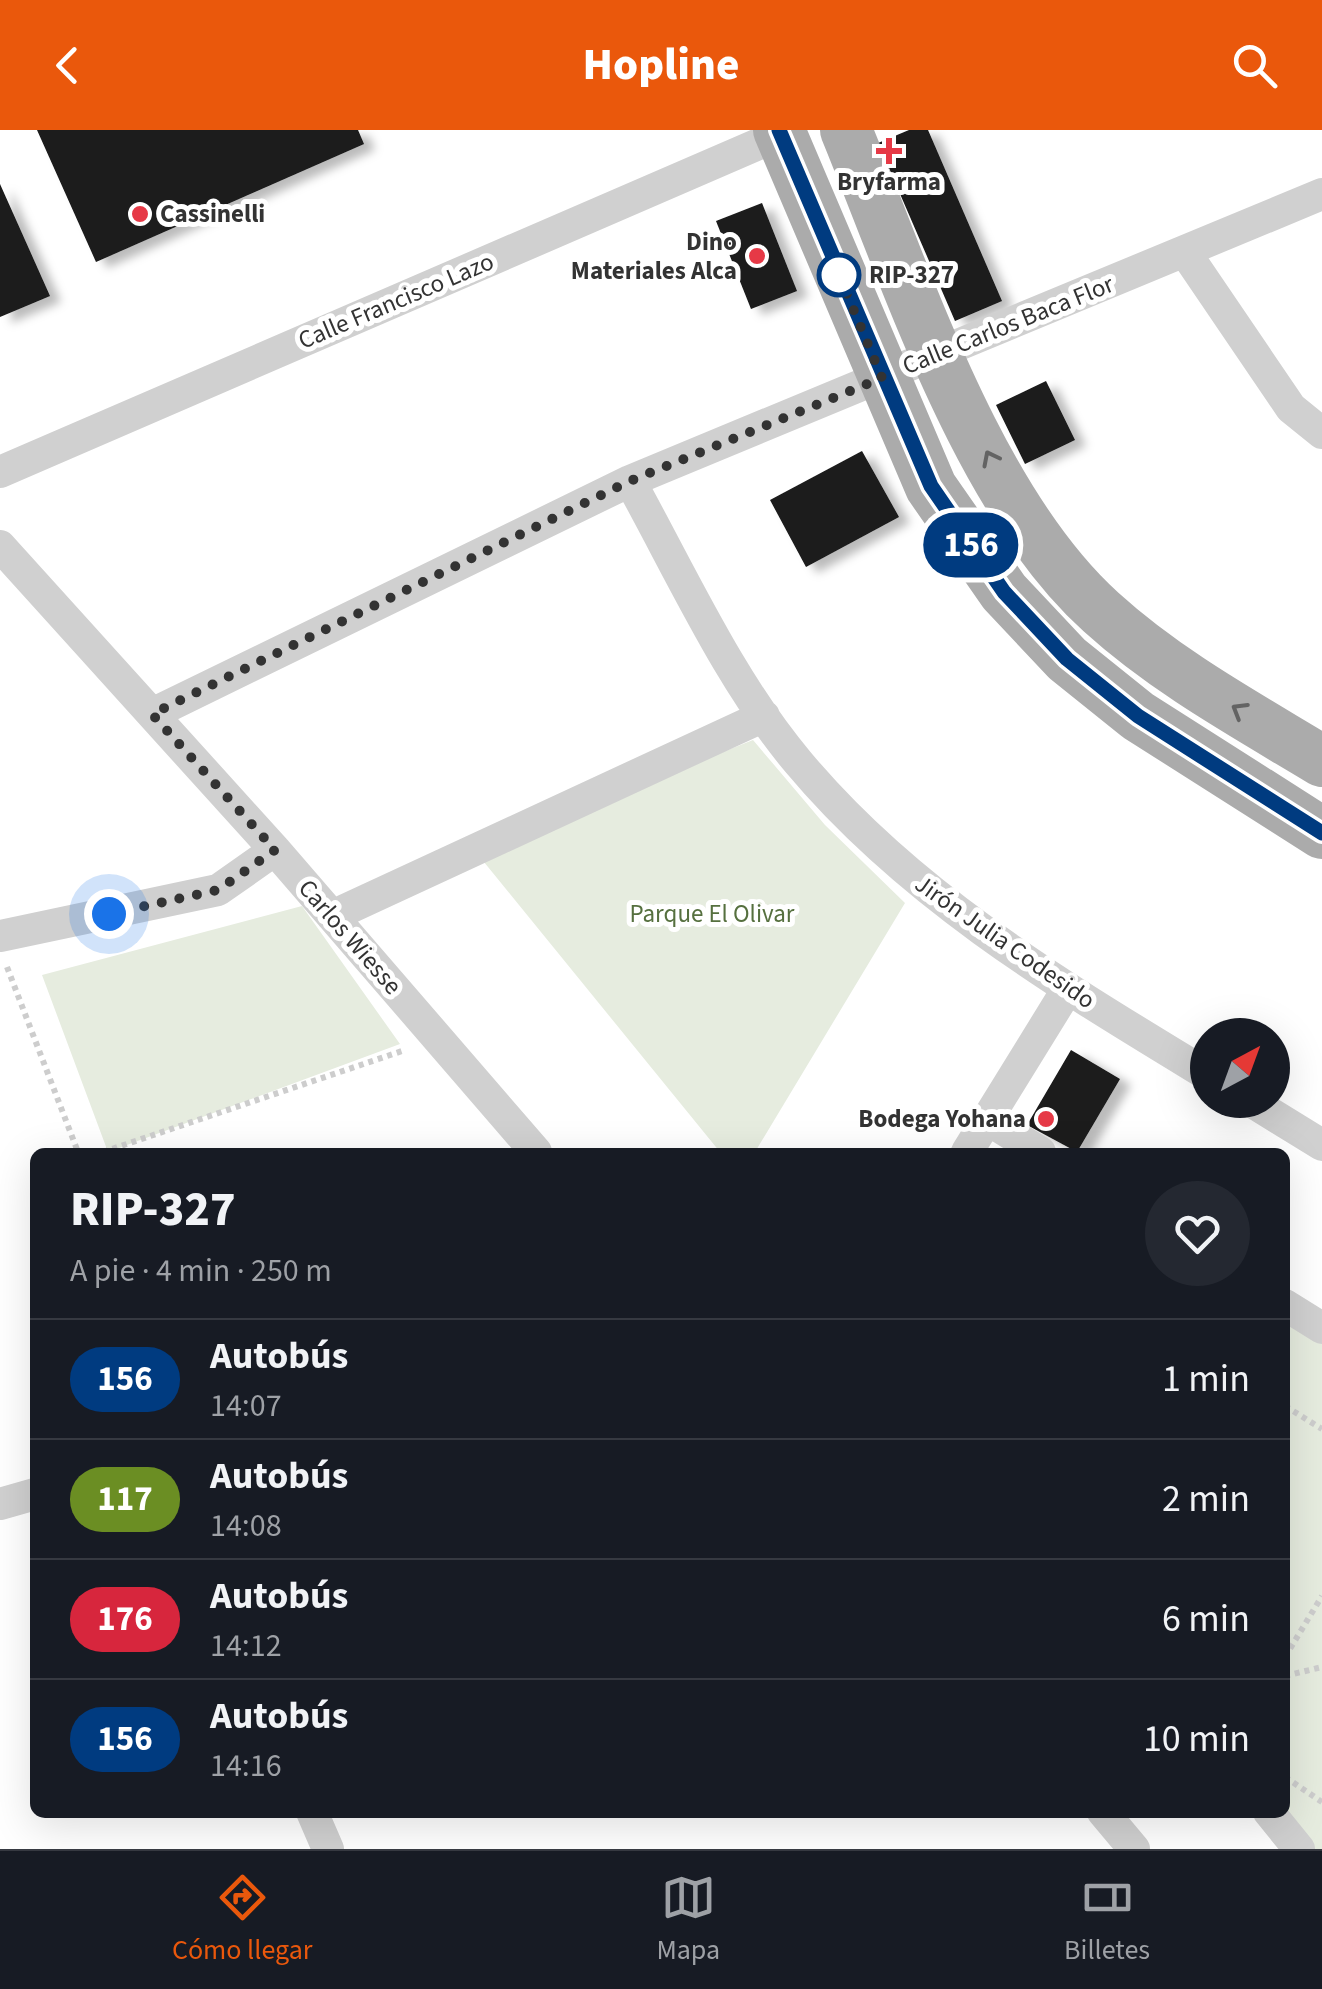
<!DOCTYPE html>
<html lang="es">
<meta charset="utf-8">
<style>
body{margin:0;font-family:"Source Sans 3",sans-serif;background:#242831;color:#f1f3f6;height:100vh;display:flex;flex-direction:column;font-size:38px;white-space:nowrap}
*{box-sizing:border-box;margin:0}
p{font-size:32px;color:#9ea1a6}
.icon{flex:none;width:55px;height:55px;fill:none;stroke:currentColor;stroke-width:2;stroke-linecap:round;stroke-linejoin:round}
.map{position:relative;flex:1;overflow:hidden}
.details{position:absolute;left:30px;top:1018px;width:1260px;height:670px;display:flex;flex-direction:column;background:#171b24;border-radius:15px;box-shadow:0 10px 40px #0002}
.details>*{flex:none}
.badge{padding:0 20px;border-radius:32px;font-size:35px;line-height:65px}
.needle{width:65px;rotate:41deg}
.tools{position:absolute;left:1190px;top:888px;display:grid;gap:20px}
.tools a{display:grid;place-items:center;width:100px;height:100px;border-radius:50%;background:#171b24;box-shadow:0 10px 40px #0002;font-size:50px}
.you{position:absolute;width:50px;height:50px;margin:-25px;border:8px solid #fff;border-radius:50%;background:#1a73e8;box-shadow:0 0 0 15px #1a73e833}
.map>.badge{position:absolute;translate:-50% -50%;box-shadow:0 0 0 5px #fff}
.round{display:grid;place-items:center;flex:none;width:105px;height:105px;border-radius:52px;background:#242831}
.overview{display:flex;align-items:center;justify-content:space-between;height:170px;padding:0 40px}
h1{font-size:48px;font-weight:800;line-height:75px}
ul{padding:0;list-style:none}
li{display:flex;align-items:center;gap:30px;height:120px;padding:0 40px;border-top:2px solid #363941}
li div{flex:1}
li b{display:block;font-size:38px}
li em{font-style:normal}
li .badge{min-width:110px;font-weight:700;text-align:center}
header{display:flex;justify-content:space-between;align-items:center;height:130px;padding:0 40px;background:#ea580c;color:#fff;font-size:45px;font-weight:800}
.dock{display:flex;justify-content:space-around;align-items:center;height:140px;border-top:2px solid #363941;background:#171b24;font-size:28px;color:#9ea1a6}
.dock a{display:grid;justify-items:center;gap:5px}
.dock .on{color:#ea580c}
.map>svg:first-child{display:block}
.green{fill:#e6ecdf}
.building{fill:#1a1a1a;filter:url(#shadow)}
.lines{fill:none;stroke-linecap:round;stroke-linejoin:round}
.path{stroke:#cdcdcd;stroke-width:6;stroke-dasharray:5 5;stroke-linecap:butt}
.street{stroke:#d0d0d0;stroke-width:32}
.primary{stroke:#ababab;stroke-width:52}
.oneway{stroke:#636363}
.line-casing{stroke:#fff;stroke-width:22}
.line{stroke:#003b80;stroke-width:15}
.walk{stroke:#333;stroke-width:10;stroke-dasharray:0 18}
.poi-dot{fill:#e63946;stroke:#fff;stroke-width:4}
.stop-dot{fill:#fff;stroke:#003b80;stroke-width:5}
.labels{text-anchor:middle;dominant-baseline:central;stroke-width:10;stroke-linejoin:round;paint-order:stroke}
.poi-label{font-size:25px;font-weight:bold;fill:#333;stroke:#fff;text-anchor:end}
.stop-label{font-size:25px;font-weight:bold;fill:#333;stroke:#fff;text-anchor:start}
.street-label{font-size:25px;fill:#333;stroke:#fff}
.park-label{font-size:25px;fill:#56703f;stroke:#fff}
</style>
<header><svg class="icon" aria-label="back" viewBox="0 0 24 24"><path d="M15 5l-7 7 7 7"/></svg>Hopline<svg class="icon" aria-label="search" viewBox="0 0 24 24"><circle cx="10" cy="10" r="6"/><path d="M15 15l6 6"/></svg></header>
<div class="map">
<svg width="1322" height="1719" viewBox="0 0 1322 1719">
<defs>
<filter id="shadow"><feDropShadow dx="11" dy="6" stdDeviation="5" flood-color="#0004"/></filter>
</defs>
<rect width="100%" height="100%" fill="#fff"/>
<path class="green" d="M753 610 825 695 905 773 755 1022H720L475 721Z
M302 776 400 914 108 1022 42 845Z
M1285 1183 1322 1206V1719H1312L1285 1682Z"/>
<path class="building" d="M37 0H358L364 14 96 132Z
M909 0H928L1002 171 955 191 878 13Z
M0 54 50 166 0 187Z
M762 73 797 161 751 179 716 91Z
M1046 251 1075 310 1025 334 996 275Z
M862 321 899 387 806 437 770 370Z
M1071 920 1120 949 1077 1022 1027 995Z"/>
<g class="lines">
<path class="path" d="M7 837 78 1022
M103 1022 405 920
M1285 1276 1322 1299
M1285 1527 1322 1466
M1285 1546 1322 1537
M1285 1647 1322 1672"/>
<path class="street" d="M1185 122 1291 278 1322 303
M0 342 791 0
M630 351C682 445 729 550 798 632 910 766 1060 855 1208 945
M0 416 275 720 536 1022
M152 584 630 351 1322 64
M332 786 764 586
M0 806 218 760 275 720
M1249 970 1322 1015
M990 991 1040 1022
M967 1022 1067 860
M1285 1175 1322 1198
M0 1374 35 1364
M312 1682 328 1719
M1103 1682 1134 1719
M1269 1682 1299 1719"/>
<path class="primary" d="M779 0 931 357 1004 462 1067 529 1138 586 1322 703
M846 0C908 151 978 371 1101 482 1167 542 1246 585 1322 631"/>
</g>
<defs><path id="oneway-chevron" d="M-2-3.5L2.5 0L-2 3.5" fill="none" stroke-width="1.6" stroke-linecap="round" stroke-linejoin="round" transform="scale(2.5)"/></defs>
<g class="oneway">
<use href="#oneway-chevron" transform="translate(990 328) rotate(-117)"/>
<use href="#oneway-chevron" transform="translate(1239 580) rotate(-149)"/>
</g>
<g class="lines">
<defs>
<path id="line" d="M779 0 931 356 1004 462 1067 529 1138 586 1322 703"/>
</defs>
<use href="#line" class="line-casing"/>
<use href="#line" class="line"/>
<path class="walk" d="M109 784 218 760 275 720 152 584 630 351 882 248 839 145"/>
</g>
<g class="poi-dot">
<path d="M884 6h10v10h10v10h-10v10h-10v-10h-10v-10h10z"/>
<circle cx="140" cy="84" r="10"/>
<circle cx="757" cy="126" r="10"/>
<circle cx="1046" cy="989" r="10"/>
</g>
<circle class="stop-dot" cx="839" cy="145" r="20"/>
<g class="labels">
<g class="poi-label">
<text x="889" y="52" text-anchor="middle">Bryfarma</text>
<text x="160" y="84" text-anchor="start">Cassinelli</text>
<text x="737" y="112">Dino<tspan x="737" dy="29">Materiales Alca</tspan></text>
<text x="1026" y="989">Bodega Yohana</text>
</g>
<g class="stop-label">
<text x="869" y="145">RIP-327</text>
</g>
<g class="street-label">
<text transform="translate(396 171) rotate(-23)">Calle Francisco Lazo</text>
<text transform="translate(1008 195) rotate(-22)">Calle Carlos Baca Flor</text>
<text transform="translate(350 807) rotate(49)">Carlos Wiesse</text>
<text transform="translate(1005 812) rotate(35)">Jirón Julia Codesido</text>
</g>
<g class="park-label">
<text x="712" y="784">Parque El Olivar</text>
</g>
</g>
</svg>
<div class="tools">
<a><svg class="needle" viewBox="-14 -14 28 28"><path d="M0-13l5 13h-10z" fill="#e53935"/><path d="M0 13l5-13h-10z" fill="#9ea1a6"/></svg></a>
</div>
<div class="you" style="left:109px;top:784px"></div>
<b class="badge" style="left:971px;top:415px;background:#003b80;color:#fff">156</b>
<section class="details">
<div class="overview"><div><h1>RIP-327</h1><p>A pie · 4 min · 250 m</p></div><a class="round"><svg class="icon" aria-label="heart" viewBox="0 0 24 24"><path d="M12 20l-8-8c-3-5 5-10 8-4 3-6 11-1 8 4z"/></svg></a></div>
<ul>
<li><span class="badge" style="background:#003b80;color:#fff">156</span><div><b>Autobús</b><p>14:07</p></div><em>1 min</em></li>
<li><span class="badge" style="background:#6b8e23;color:#fff">117</span><div><b>Autobús</b><p>14:08</p></div><em>2 min</em></li>
<li><span class="badge" style="background:#d7263d;color:#fff">176</span><div><b>Autobús</b><p>14:12</p></div><em>6 min</em></li>
<li><span class="badge" style="background:#003b80;color:#fff">156</span><div><b>Autobús</b><p>14:16</p></div><em>10 min</em></li>
</ul>
</section>
</div>
<nav class="dock">
<a class="on"><svg class="icon" aria-label="directions" viewBox="0 0 24 24"><path d="M12 3l9 9-9 9-9-9zM9 14v-3h6M13 9l2 2-2 2"/></svg>Cómo llegar</a>
<a><svg class="icon" aria-label="map" viewBox="0 0 24 24"><path d="M3 6l6-2 6 2 6-2v14l-6 2-6-2-6 2zM9 4v14M15 6v14"/></svg>Mapa</a>
<a><svg class="icon" aria-label="tickets" viewBox="0 0 24 24"><path d="M3 7h18v10H3zM15 7v10"/></svg>Billetes</a>
</nav>
